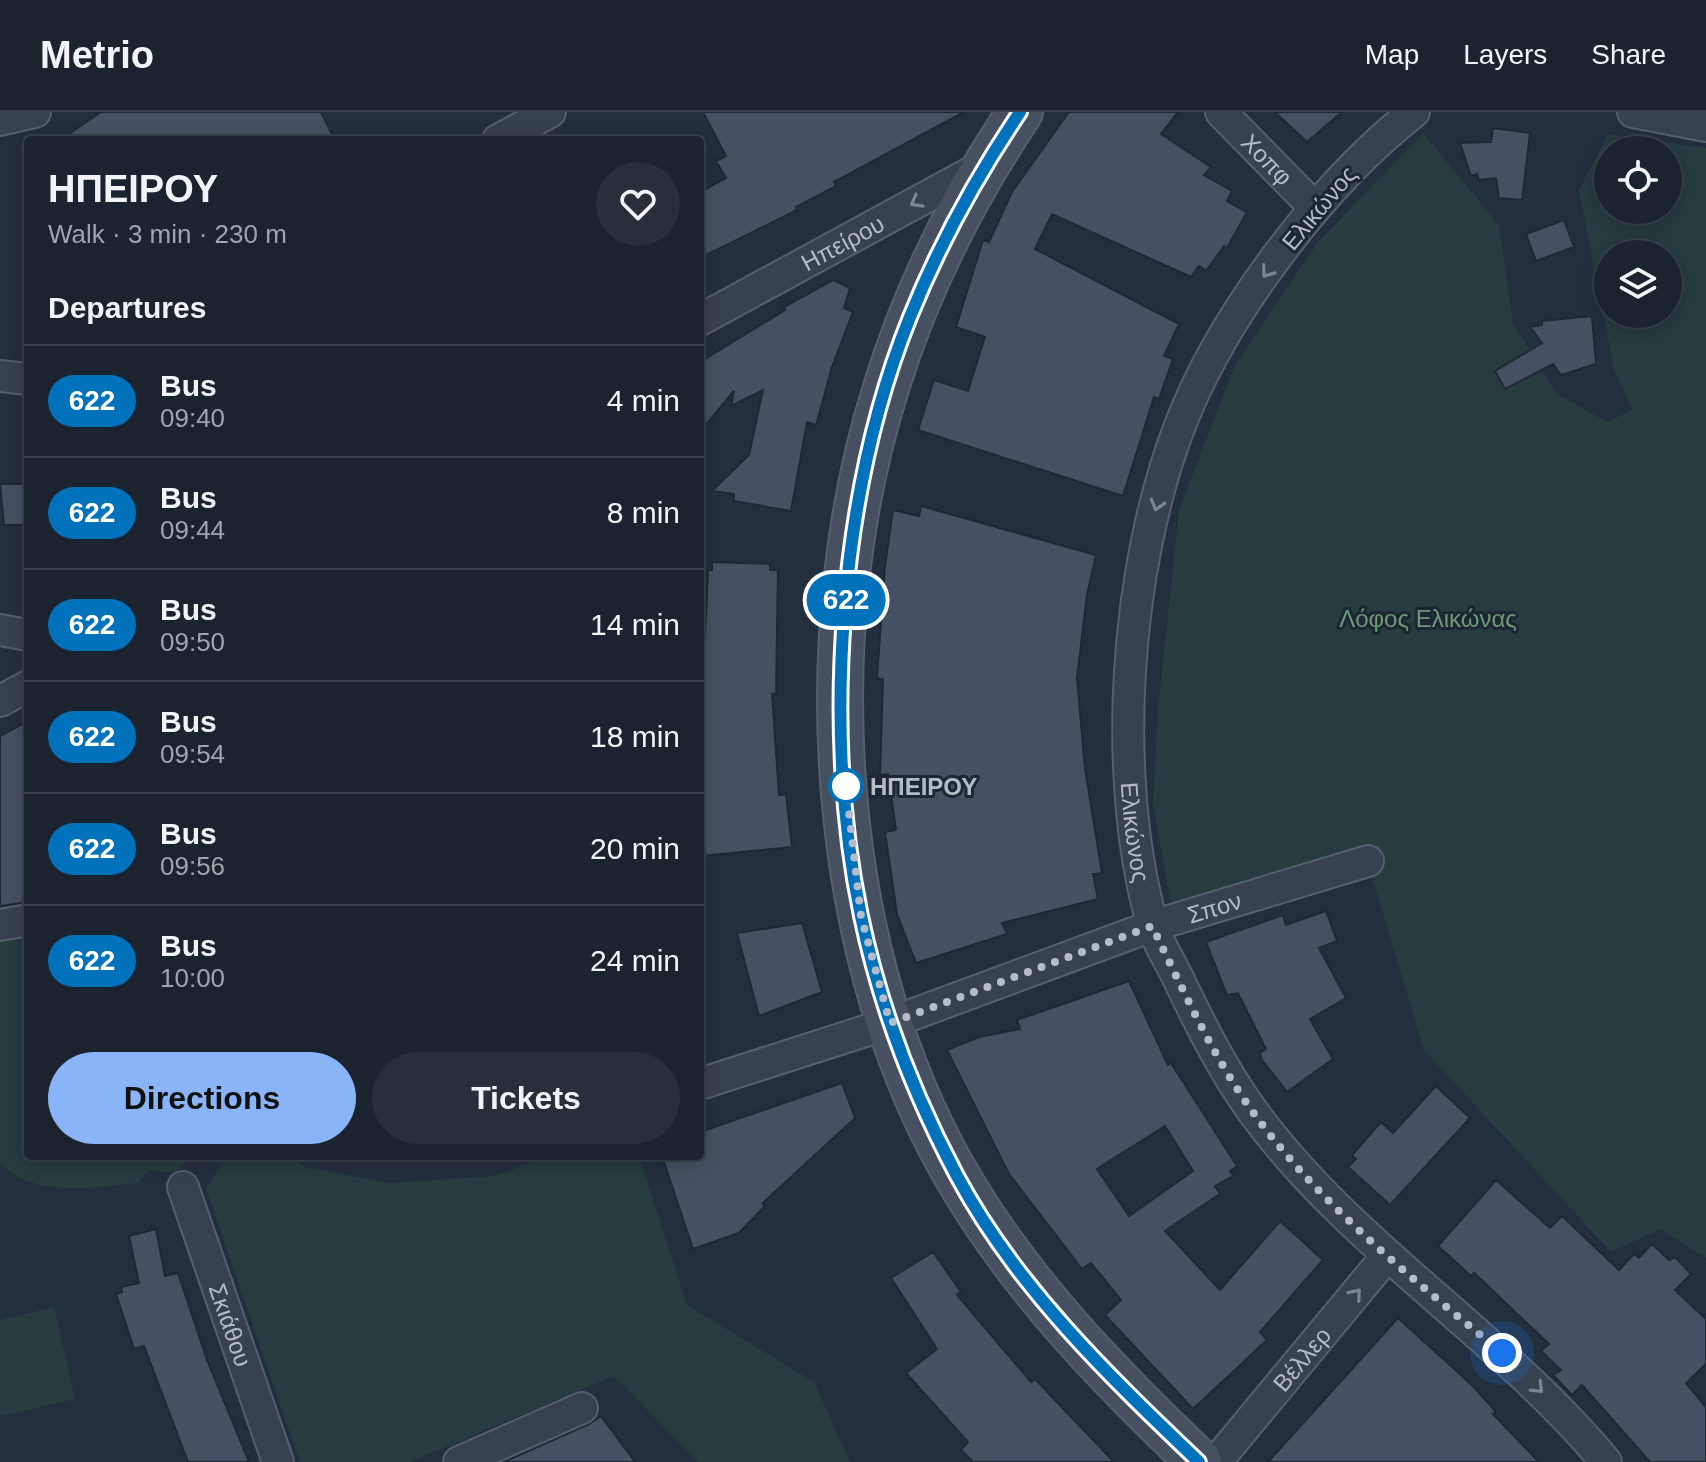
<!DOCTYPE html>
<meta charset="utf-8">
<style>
body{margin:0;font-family:Arial,sans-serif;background:#282f3a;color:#f1f3f6;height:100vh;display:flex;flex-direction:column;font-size:30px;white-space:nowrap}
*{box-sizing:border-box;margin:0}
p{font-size:26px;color:#a0a4aa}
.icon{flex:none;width:44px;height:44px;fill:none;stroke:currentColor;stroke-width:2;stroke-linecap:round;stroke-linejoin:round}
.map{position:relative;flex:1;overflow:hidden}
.side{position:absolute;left:24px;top:24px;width:680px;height:1024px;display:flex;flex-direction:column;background:#1b232e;border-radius:8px;box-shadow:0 4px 20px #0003,0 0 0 2px #39404a}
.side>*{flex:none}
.badge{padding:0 16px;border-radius:26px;font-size:28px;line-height:52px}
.controls{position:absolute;left:1594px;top:24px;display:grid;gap:16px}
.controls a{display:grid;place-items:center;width:88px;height:88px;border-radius:50%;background:#1b232e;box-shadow:0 4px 20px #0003,0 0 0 2px #39404a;font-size:40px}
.you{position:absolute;width:40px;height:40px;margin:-20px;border:6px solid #fff;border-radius:50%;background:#1a73e8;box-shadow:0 0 0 12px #1a73e833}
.map>.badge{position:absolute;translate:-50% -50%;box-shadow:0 0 0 4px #fff}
h2{padding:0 24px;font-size:30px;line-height:72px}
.round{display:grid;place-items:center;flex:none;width:84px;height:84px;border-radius:42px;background:#282f3a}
.summary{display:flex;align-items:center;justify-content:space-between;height:136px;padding:0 24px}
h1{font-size:38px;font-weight:600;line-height:60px}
.button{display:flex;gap:16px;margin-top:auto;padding:16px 24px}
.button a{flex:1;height:92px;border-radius:48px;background:#8ab4f8;color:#111;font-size:32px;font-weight:600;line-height:92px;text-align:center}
.button a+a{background:#282f3a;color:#f1f3f6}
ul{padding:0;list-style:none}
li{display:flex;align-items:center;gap:24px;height:112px;padding:0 24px;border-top:2px solid #39404a}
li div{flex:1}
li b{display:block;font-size:30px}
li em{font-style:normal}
li .badge{min-width:88px;font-weight:700;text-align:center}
header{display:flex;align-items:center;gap:48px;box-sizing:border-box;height:112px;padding:0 40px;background:#1b232e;border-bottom:2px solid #39404a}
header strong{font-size:38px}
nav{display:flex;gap:44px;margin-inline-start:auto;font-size:28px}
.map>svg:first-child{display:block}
.green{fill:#263c3f;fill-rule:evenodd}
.building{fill:#455162;stroke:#1f2835;stroke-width:2;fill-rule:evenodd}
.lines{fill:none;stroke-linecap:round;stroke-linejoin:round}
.street-casing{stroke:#565f6c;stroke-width:34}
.secondary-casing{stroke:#565f6c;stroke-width:48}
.street{stroke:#38414e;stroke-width:30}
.secondary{stroke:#465061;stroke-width:44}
.oneway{stroke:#7c8592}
.line-casing{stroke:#fff;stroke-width:18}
.line{stroke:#0072bc;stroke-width:12}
.walk{stroke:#b4bcc9;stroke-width:8;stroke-dasharray:0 14.4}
.stop-dot{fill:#fff;stroke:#0072bc;stroke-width:4}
.labels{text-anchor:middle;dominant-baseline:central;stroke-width:6;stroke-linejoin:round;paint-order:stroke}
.street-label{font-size:24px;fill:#b4bcc9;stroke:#1d2633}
.park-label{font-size:24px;fill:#6b9a76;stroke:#1d2633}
.stop-label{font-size:24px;font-weight:bold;fill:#b4bcc9;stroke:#1d2633;text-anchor:start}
</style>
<header>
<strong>Metrio</strong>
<nav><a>Map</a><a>Layers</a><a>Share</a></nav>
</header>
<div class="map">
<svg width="1706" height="1350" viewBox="0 0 1706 1350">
<rect width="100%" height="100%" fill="#242f3e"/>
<path class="green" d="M1423 21 1499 113 1513 212 1556 281 1607 310 1632 298 1614 257 1579 78 1608 22 1706 36V1146L1660 1117 1611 1140 1424 938 1370 758 1185 820 1169 782 1153 691 1158 598 1179 398 1235 253 1319 129ZM1608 38H1668V98H1608ZM1608 142H1668V202H1608Z
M28 820V1044H189L177 1061 149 1058 139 1071C95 1075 34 1087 0 1051V824Z
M226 1044H287L306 1055 390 1071 495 1064 549 1044H639L687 1193 814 1270 850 1350H698L614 1264 410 1350H300L206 1077Z
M54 1195 75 1287 0 1304V1208Z"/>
<path class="building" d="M101 0H321L335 28H60Z
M703 0H964L834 70 836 74 796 95 797 98 700 146V80L726 66 716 49 726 44Z
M1069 0H1178L1161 22 1211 55 1204 63 1232 79 1227 89 1247 100 1227 136 1224 134 1206 159 1199 154 1191 165 1052 102 1035 137 1179 212 1164 244 1173 247 1159 287 1154 285 1123 384 918 318 934 268 968 279 985 225 956 215 983 128 989 130 1012 80Z
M1275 0H1342L1307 30Z
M1493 16 1530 21 1522 88 1499 86 1496 66 1479 68 1477 62 1471 64 1460 31 1491 30Z
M1564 108 1574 135 1536 149 1526 122Z
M833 168 850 176 844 196 853 200 832 255 816 313 807 310 791 399 734 389V382L712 379 749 343 763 278 731 294 734 279 700 320V250L785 198 784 195Z
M1592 204 1596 252 1561 263 1553 252 1505 277 1495 259 1542 231 1530 215 1542 213 1541 209Z
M0 372H23L24 383 28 384V413H4Z
M921 394 1096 443 1087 483 1077 566 1085 657 1102 761 1093 762 1098 787 1002 811 1007 822 916 851 897 802 885 720 896 718 888 662 880 663 883 567 877 566 885 454 893 398 919 404Z
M712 450 770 452V458H778L776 582H772L779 683 786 682 792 735 700 744V525H705L708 458H712Z
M28 609V790L0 794V624Z
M1326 799 1337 829 1319 836 1346 886 1310 907 1333 947 1287 980 1262 948 1260 941 1266 937 1238 881 1227 883 1206 830 1283 803 1286 813Z
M802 811 822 880 759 904 737 821Z
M1129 869 1168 953 1171 951 1237 1054 1230 1059 1233 1064 1215 1074 1220 1082 1165 1119 1220 1178 1280 1109 1323 1148 1260 1220 1267 1228 1193 1297 1105 1203 1121 1188 1091 1151 1082 1157 1009 1062 947 938 979 925 1020 917 1017 908ZM1165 1014 1193 1059 1129 1104 1097 1057Z
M842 971 855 1006 763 1091 764 1095 739 1121 693 1137 662 1044H700V1020Z
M1436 974 1470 1006 1390 1093 1348 1055 1356 1047 1352 1043 1381 1010 1393 1021Z
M1496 1068 1550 1116 1562 1104 1619 1158 1634 1142 1639 1146 1652 1132 1669 1148 1675 1145 1691 1162 1675 1178 1706 1207V1252L1686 1271 1706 1295V1350H1650L1582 1273 1572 1283 1553 1263 1561 1258 1541 1239 1549 1232 1474 1161 1471 1164 1438 1134Z
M156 1117 165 1164 178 1161 207 1248 249 1350H188L144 1234 134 1237 116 1182 122 1180 121 1175 139 1171 129 1124Z
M933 1140 961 1180 957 1183 1031 1270 1035 1267 1114 1350H973L961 1338 968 1330 906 1261 937 1237 891 1166Z
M1398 1206 1473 1274 1496 1300 1493 1302 1539 1350H1268Z
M601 1304 635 1350H504L589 1312Z"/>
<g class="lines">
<defs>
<g id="street">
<path id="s1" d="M1221 0 1315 96"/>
<path id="s2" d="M1414 0C1321 73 1221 205 1179 316 1125 458 1111 664 1152 811 1156 828 1168 846 1176 862 1198 908 1221 955 1251 997 1350 1134 1499 1221 1606 1350"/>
<path d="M1633 0 1706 14"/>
<path d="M0 8 35 0"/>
<path d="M498 28 550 0"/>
<path id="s3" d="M700 208 985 53"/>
<path d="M0 264 28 267"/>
<path d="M0 518 28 523"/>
<path d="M0 589 28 574"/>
<path d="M0 813 28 808"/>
<path id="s4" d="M700 972 890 911 1152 814 1368 749"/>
<path id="s5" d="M183 1075 278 1350"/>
<path d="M459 1350 582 1296"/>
<path id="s6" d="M1216 1350 1386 1145"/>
</g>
<path id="secondary" d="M1020 0C963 85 916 178 886 276 808 522 827 847 961 1071 1025 1178 1109 1264 1199 1350"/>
</defs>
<use href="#street" class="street-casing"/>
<use href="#secondary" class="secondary-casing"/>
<use href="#street" class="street"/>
<use href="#secondary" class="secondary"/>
</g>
<defs><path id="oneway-chevron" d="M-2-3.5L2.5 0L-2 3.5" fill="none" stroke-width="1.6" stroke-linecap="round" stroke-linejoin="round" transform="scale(2)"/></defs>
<g class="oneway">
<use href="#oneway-chevron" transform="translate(916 90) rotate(151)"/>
<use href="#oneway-chevron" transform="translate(1267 160) rotate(126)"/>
<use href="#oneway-chevron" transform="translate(1157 393) rotate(106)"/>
<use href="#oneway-chevron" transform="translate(1356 1182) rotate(-50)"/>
<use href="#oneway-chevron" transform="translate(1538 1276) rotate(45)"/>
</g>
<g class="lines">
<defs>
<path id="line" d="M1020 0C977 64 939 133 910 205 839 381 822 619 861 804 880 895 914 983 957 1064 1017 1176 1109 1264 1199 1350"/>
</defs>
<use href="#line" class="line-casing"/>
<use href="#line" class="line"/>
<path class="walk" d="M846 674 861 804 890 911 1152 814C1182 875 1210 939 1250 996 1318 1092 1412 1166 1502 1241"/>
</g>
<circle class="stop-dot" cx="846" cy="674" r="16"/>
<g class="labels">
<g class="street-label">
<text stroke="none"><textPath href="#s1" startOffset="66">Χοπφ</textPath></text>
<text transform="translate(1319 96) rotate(-50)">Ελικώνος</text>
<text stroke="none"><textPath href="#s3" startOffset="162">Ηπείρου</textPath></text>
<text stroke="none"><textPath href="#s2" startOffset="808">Ελικώνος</textPath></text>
<text stroke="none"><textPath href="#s4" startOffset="544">Σπον</textPath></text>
<text stroke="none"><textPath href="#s5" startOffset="146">Σκιάθου</textPath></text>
<text stroke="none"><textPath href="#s6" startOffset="134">Βέλλερ</textPath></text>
</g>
<g class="park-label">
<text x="1428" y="506">Λόφος Ελικώνας</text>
</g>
<g class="stop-label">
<text x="870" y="674">ΗΠΕΙΡΟΥ</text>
</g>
</g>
</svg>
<div class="controls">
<a><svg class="icon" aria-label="locate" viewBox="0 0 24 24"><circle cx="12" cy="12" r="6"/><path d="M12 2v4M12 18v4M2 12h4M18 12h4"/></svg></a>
<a><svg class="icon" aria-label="layers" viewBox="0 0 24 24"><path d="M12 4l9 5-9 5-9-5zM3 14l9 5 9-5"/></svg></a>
</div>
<div class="you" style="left:1502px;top:1241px"></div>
<b class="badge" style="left:846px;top:488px;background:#0072bc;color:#fff">622</b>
<section class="side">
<div class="summary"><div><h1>ΗΠΕΙΡΟΥ</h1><p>Walk · 3 min · 230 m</p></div><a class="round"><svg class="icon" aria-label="heart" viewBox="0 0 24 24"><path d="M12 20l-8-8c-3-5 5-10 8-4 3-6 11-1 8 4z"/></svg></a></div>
<h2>Departures</h2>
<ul>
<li><span class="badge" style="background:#0072bc;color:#fff">622</span><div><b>Bus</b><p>09:40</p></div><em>4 min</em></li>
<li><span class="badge" style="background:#0072bc;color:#fff">622</span><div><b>Bus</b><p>09:44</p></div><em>8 min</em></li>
<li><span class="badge" style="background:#0072bc;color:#fff">622</span><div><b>Bus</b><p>09:50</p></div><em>14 min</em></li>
<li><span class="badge" style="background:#0072bc;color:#fff">622</span><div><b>Bus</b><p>09:54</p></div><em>18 min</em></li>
<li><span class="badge" style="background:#0072bc;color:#fff">622</span><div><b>Bus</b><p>09:56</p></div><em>20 min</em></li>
<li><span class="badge" style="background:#0072bc;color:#fff">622</span><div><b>Bus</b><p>10:00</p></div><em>24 min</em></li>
</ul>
<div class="button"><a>Directions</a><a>Tickets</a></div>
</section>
</div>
